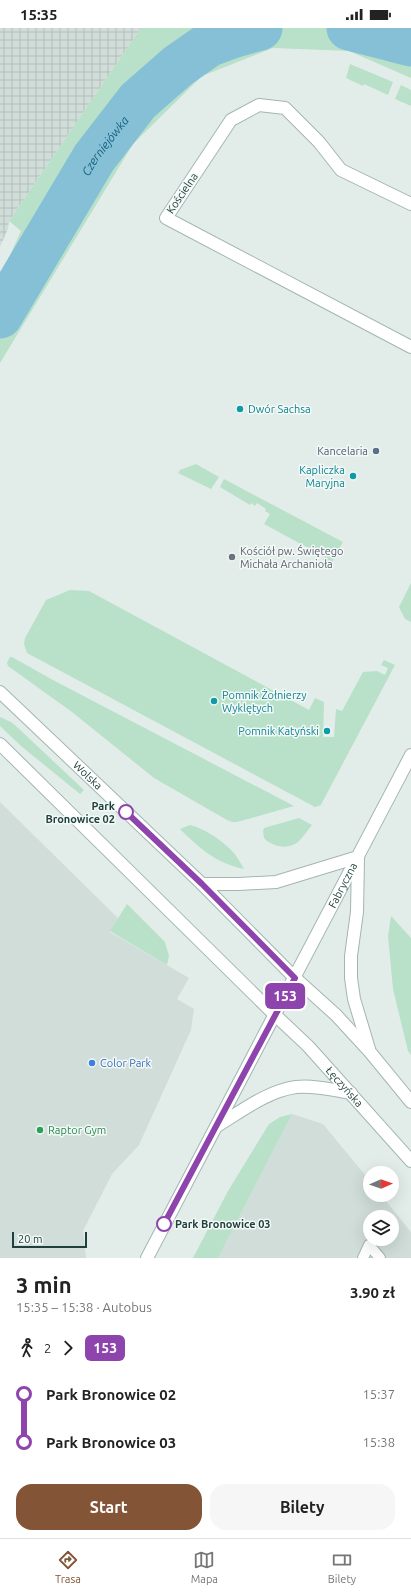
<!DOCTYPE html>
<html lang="pl">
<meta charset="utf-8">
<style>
body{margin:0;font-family:Ubuntu,sans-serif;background:#f6f6f6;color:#222;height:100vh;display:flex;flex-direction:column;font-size:15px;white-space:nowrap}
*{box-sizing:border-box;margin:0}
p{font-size:13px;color:#767676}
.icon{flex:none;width:22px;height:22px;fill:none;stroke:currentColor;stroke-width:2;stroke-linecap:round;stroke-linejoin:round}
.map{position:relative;height:1230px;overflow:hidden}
.panel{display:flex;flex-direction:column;background:#fff;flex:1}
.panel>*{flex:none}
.badge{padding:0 8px;border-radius:6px;font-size:14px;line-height:26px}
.needle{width:26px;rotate:88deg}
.tools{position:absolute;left:363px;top:1138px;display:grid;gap:8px}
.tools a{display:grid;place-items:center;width:36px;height:36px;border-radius:50%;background:#fff;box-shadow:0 4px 16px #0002;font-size:20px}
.scale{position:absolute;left:12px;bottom:10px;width:75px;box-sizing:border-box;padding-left:4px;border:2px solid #20403b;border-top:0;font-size:11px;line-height:14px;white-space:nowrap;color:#20403b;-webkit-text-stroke:3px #f3f9f7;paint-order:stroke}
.map>.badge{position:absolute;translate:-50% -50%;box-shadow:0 0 0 2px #fff}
.legs{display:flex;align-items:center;gap:6px;height:44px;padding:0 16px;font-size:13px}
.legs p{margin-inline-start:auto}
.summary{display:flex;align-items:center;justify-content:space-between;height:68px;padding:0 16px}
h1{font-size:22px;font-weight:600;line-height:30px}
.primary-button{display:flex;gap:8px;margin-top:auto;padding:8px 16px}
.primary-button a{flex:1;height:46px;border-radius:16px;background:#845437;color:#fff;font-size:16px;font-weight:600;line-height:46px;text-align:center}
.primary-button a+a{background:#f6f6f6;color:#222}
ul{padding:0 16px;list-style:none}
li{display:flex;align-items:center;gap:14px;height:48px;font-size:15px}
li i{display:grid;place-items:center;width:6px;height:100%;margin:0 5px;background:currentColor}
li i::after{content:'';width:10px;height:10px;margin:-5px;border:3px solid;border-radius:50%;background:#fff}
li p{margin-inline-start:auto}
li:first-child i{background:linear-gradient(#0000 50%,currentColor 0)}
li:last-child i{background:linear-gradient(currentColor 50%,#0000 0)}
.status{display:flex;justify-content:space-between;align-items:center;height:28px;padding:0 20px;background:#fff;direction:ltr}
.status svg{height:11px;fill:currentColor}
.menu{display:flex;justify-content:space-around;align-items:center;height:56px;border-top:1px solid #e0e0e0;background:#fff;font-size:11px;color:#767676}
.menu a{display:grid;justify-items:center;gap:2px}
.menu .selected{color:#845437}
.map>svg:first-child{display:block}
.built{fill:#d0ddd9;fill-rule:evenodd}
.industrial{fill:url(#industrial-grid)}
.grass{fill:#b9e0c9}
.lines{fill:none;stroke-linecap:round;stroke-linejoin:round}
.river{stroke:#86c0d6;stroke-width:45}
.service-casing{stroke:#a4b6b2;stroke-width:12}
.minor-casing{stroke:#a4b6b2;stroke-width:14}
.tertiary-casing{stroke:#a4b6b2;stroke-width:14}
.service{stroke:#fff;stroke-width:10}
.minor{stroke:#fff;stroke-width:12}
.tertiary{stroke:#fff;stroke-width:12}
.line-1-casing{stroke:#fff;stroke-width:9}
.line-1{stroke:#8e44ad;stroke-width:6}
.culture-dot{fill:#0f9aa8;stroke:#f3f9f7;stroke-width:1.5}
.service-dot{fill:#5c6f8a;stroke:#f3f9f7;stroke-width:1.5}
.worship-dot{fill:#6b7280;stroke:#f3f9f7;stroke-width:1.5}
.stop-1-dot{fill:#fff;stroke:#8e44ad;stroke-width:2}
.shop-dot{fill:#3f7fe0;stroke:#f3f9f7;stroke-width:1.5}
.leisure-dot{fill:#2e9e5b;stroke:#f3f9f7;stroke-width:1.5}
.labels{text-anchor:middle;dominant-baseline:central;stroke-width:3;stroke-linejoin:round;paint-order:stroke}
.street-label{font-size:11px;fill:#20403b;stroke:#f3f9f7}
.culture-label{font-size:11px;fill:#0d838f;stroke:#f3f9f7;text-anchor:start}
.service-label{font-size:11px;fill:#4e5e75;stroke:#f3f9f7;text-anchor:end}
.worship-label{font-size:11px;fill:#5b616d;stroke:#f3f9f7;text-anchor:start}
.stop-label{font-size:11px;font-weight:bold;fill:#20403b;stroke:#f3f9f7;text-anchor:end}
.shop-label{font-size:11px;fill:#366cbe;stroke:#f3f9f7;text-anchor:start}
.leisure-label{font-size:11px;fill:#27864d;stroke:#f3f9f7;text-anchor:start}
.water-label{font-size:12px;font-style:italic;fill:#166181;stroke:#f3f9f7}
</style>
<div class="status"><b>15:35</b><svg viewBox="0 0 49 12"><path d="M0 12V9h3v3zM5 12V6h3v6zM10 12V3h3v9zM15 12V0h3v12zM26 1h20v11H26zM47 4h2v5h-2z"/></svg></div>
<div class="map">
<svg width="411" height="1230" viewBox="0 0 411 1230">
<defs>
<pattern id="industrial-grid" width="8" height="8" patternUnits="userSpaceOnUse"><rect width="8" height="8" fill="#d0ddd9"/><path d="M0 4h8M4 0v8" fill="none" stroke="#b2bfbb"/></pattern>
</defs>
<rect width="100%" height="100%" fill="#e2edea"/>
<path class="built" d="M0 774 118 890 110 904 189 950 177 971 194 981 191 1002 139 1117 112 1146 83 1203 86 1230H0Z
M292 1086 323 1096 370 1153V1167H381L411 1204V1230H218ZM370 1189H392V1211H370Z"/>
<path class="industrial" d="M0 0H141L9 193 8 201 0 219Z"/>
<path class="grass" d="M141 0H411V50L349 23 273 20 202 48 133 116 0 335V249L21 203 9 193Z
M350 36 393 54 388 67 364 56 363 58 346 50Z
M401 57 411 62V78L395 71Z
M196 436 219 449 211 461 178 445 180 442Z
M224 451 343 514 331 536 323 532 325 529 264 496 270 486 265 483 266 481 257 475 255 478 251 475 250 477 220 459Z
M411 555V594L405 591 399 579Z
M70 562 89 563 309 682 315 670 324 674 323 709H334L336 681 342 683 363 644 377 643 385 647 388 640 381 637 384 632 395 637 323 773 321 777 315 779 27 625 24 616 25 610 46 572Z
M10 629H12L51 651 294 778 237 794H232L227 792 154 750 72 684 8 638 7 635Z
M0 689 11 694 16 698 84 762 80 766 21 718 0 698Z
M299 790 312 797C308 802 303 809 298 814 288 822 272 819 264 810L263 803 264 800Z
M190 797C206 801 223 813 234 825 238 830 241 836 244 841 216 835 200 821 180 801Z
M127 876 165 914 169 928 167 937 110 903Z
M391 888 411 910V1027L408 1023 393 961 388 908Z
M292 1086 218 1230H193L228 1163 269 1096 280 1089Z"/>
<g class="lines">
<g class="river">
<path d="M349 0 411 16"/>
<path id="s1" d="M0 288 94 130 138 73 178 38 208 17 235 7 260 0"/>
</g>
<defs>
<path id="service" d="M363 1230 369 1217 380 1230"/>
<path id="minor" d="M411 176 341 142 319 114 285 80 259 77 231 92 166 190 411 319"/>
<g id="tertiary">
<path id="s2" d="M0 664 202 856 295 950 336 987 370 1024 411 1074"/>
<path id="s3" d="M0 716 275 987 308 1018 411 1133"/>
<path d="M358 832 357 884 351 928V950L354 971 369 1021"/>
<path d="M202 856H239L276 854 358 829"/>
<path d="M217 1098C242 1083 267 1063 296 1059 314 1057 333 1062 351 1065"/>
<path id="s4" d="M147 1230 411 727"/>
</g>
</defs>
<use href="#service" class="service-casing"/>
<use href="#minor" class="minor-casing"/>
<use href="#tertiary" class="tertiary-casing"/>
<use href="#service" class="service"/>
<use href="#minor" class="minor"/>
<use href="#tertiary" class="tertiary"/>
</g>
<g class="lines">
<defs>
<path id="line-1" d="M126 784 202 856 295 950 164 1196"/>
</defs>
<use href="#line-1" class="line-1-casing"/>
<use href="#line-1" class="line-1"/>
</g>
<g class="culture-dot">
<circle cx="240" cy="381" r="4"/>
<circle cx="353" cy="448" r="4"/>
<circle cx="214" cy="673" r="4"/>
<circle cx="327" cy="703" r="4"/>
</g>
<circle class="service-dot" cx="376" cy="423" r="4"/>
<circle class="worship-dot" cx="232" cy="529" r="4"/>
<g class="stop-1-dot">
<circle cx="126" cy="784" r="7"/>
<circle cx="164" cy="1196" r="7"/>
</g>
<circle class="shop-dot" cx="92" cy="1035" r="4"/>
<circle class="leisure-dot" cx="40" cy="1102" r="4"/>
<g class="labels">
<g class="street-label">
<text transform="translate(182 165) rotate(-56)">Kościelna</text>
<text stroke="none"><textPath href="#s2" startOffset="121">Wolska</textPath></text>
<text stroke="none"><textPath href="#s4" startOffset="421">Fabryczna</textPath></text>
<text stroke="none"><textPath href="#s3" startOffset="486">Łęczyńska</textPath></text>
</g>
<g class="culture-label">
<text x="248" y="381">Dwór Sachsa</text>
<text x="345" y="442" text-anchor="end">Kapliczka<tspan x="345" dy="13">Maryjna</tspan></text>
<text x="222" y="667">Pomnik Żołnierzy<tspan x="222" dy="13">Wyklętych</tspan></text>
<text x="319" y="703" text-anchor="end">Pomnik Katyński</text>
</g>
<g class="service-label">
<text x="368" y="423">Kancelaria</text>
</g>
<g class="worship-label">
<text x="240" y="523">Kościół pw. Świętego<tspan x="240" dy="13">Michała Archanioła</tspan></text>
</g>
<g class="stop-label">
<text x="115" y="778">Park<tspan x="115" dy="13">Bronowice 02</tspan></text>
<text x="175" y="1196" text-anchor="start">Park Bronowice 03</text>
</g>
<g class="shop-label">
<text x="100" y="1035">Color Park</text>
</g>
<g class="leisure-label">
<text x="48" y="1102">Raptor Gym</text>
</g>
<g class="water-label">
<text stroke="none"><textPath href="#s1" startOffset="200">Czerniejówka</textPath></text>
</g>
</g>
</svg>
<div class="tools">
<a><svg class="needle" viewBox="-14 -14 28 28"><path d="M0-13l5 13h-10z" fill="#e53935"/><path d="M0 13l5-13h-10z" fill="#767676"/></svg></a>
<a><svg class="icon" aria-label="layers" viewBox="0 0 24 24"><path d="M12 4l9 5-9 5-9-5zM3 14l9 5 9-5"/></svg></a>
</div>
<div class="scale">20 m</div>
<b class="badge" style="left:285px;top:968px;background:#8e44ad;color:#fff">153</b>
</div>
<section class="panel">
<div class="summary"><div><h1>3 min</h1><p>15:35 – 15:38 · Autobus</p></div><b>3.90 zł</b></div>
<div class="legs"><svg class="icon" aria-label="walk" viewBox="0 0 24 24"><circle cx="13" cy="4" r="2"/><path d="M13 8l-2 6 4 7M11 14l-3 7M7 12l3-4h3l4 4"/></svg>2<svg class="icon" aria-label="forward" viewBox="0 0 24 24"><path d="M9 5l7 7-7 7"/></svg><b class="badge" style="background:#8e44ad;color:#fff">153</b></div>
<ul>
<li><i style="color:#8e44ad"></i><b>Park Bronowice 02</b><p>15:37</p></li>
<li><i style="color:#8e44ad"></i><b>Park Bronowice 03</b><p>15:38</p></li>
</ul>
<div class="primary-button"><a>Start</a><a>Bilety</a></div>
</section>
<nav class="menu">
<a class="selected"><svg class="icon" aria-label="directions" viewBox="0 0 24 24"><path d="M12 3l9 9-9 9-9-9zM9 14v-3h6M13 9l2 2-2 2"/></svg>Trasa</a>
<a><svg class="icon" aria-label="map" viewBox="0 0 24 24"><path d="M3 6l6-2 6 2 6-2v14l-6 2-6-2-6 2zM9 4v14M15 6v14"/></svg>Mapa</a>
<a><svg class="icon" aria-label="tickets" viewBox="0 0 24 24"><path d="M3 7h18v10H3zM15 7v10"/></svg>Bilety</a>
</nav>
